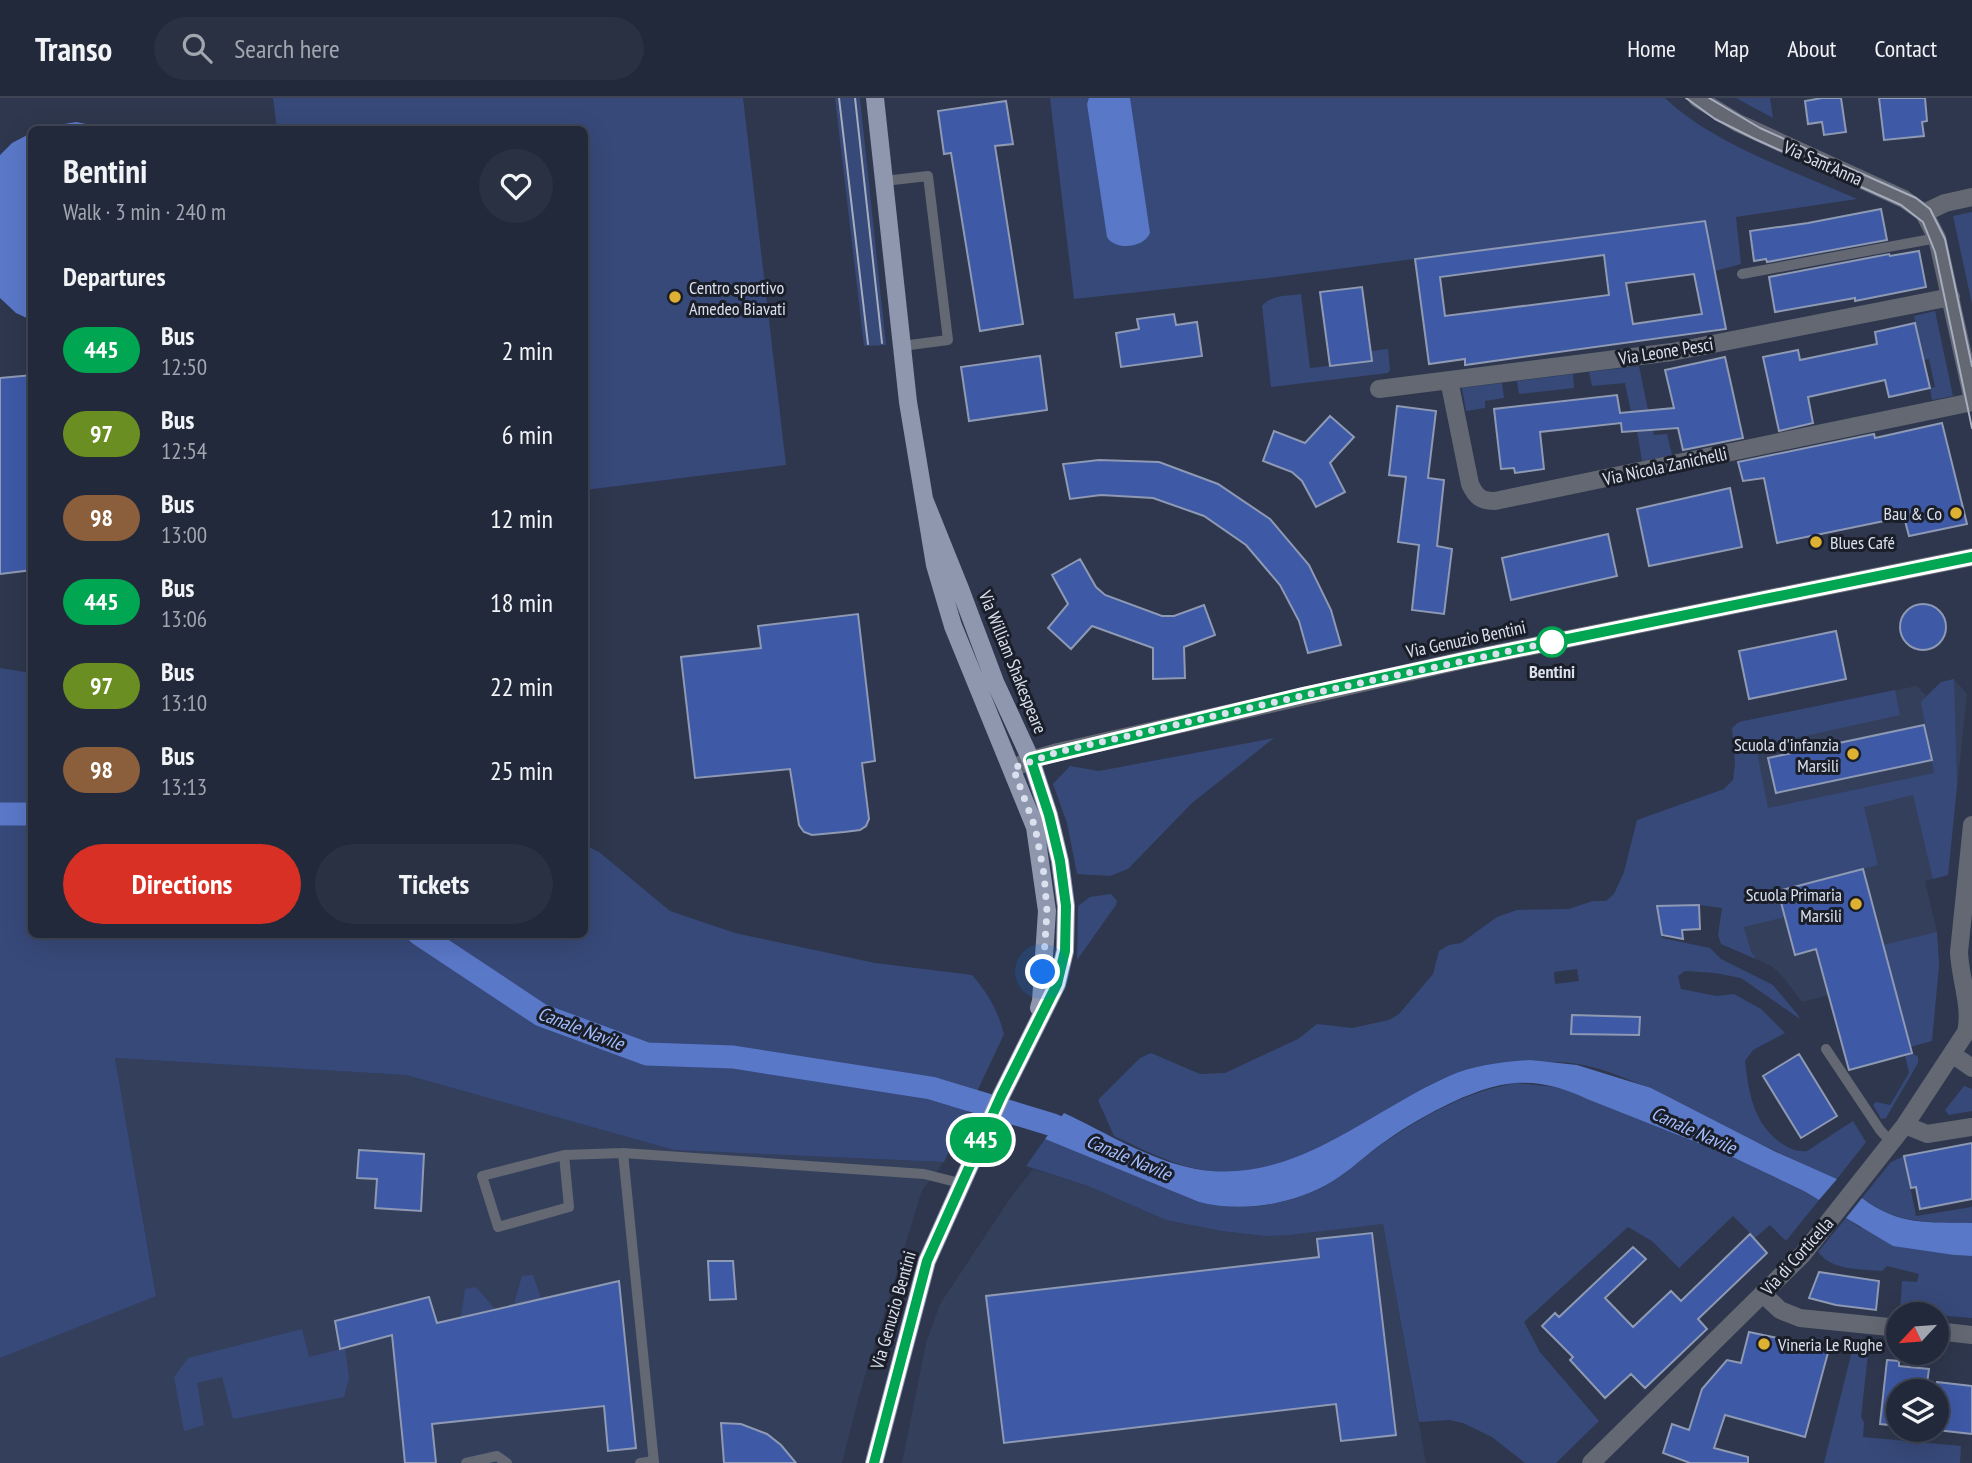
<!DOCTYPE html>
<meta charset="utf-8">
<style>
body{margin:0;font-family:"PT Sans Narrow",sans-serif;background:#2a3142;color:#f1f3f6;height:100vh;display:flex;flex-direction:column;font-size:26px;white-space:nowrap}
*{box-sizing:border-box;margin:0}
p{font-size:23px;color:#a2a6af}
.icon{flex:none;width:38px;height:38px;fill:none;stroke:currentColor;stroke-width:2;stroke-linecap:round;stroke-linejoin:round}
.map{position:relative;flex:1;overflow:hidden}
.panel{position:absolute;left:28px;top:28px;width:560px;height:812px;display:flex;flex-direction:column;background:#22293a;border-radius:10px;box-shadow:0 7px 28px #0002,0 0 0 2px #3f4554}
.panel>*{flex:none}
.badge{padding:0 14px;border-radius:23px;font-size:24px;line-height:46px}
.needle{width:46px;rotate:244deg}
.buttons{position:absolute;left:1886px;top:1204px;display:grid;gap:14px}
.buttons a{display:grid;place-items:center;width:63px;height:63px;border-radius:50%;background:#22293a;box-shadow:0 7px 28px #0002,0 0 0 2px #3f4554;font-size:35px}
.you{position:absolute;width:35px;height:35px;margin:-18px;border:5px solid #fff;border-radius:50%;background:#1a73e8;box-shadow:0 0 0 10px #1a73e833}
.map>.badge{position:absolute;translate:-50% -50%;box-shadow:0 0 0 4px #fff}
h2{padding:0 35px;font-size:26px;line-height:63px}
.round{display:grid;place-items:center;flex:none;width:74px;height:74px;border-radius:37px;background:#2a3142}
.headline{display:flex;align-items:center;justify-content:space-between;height:119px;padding:0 35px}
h1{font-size:33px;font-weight:800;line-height:52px}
.primary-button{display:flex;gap:14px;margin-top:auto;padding:14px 35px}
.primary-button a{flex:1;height:80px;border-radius:42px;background:#d93025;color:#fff;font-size:28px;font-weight:800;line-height:80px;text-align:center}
.primary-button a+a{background:#2a3142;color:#f1f3f6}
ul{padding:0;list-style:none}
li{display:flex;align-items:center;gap:21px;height:84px;padding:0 35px}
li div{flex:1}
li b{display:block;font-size:26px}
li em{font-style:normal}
li .badge{min-width:77px;font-weight:700;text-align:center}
header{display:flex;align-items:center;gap:42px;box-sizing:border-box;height:98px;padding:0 35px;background:#22293a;border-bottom:2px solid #3f4554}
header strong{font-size:33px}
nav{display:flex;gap:38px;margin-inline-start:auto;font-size:24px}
.search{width:490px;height:63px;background:#2a3142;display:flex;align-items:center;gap:18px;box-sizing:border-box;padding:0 24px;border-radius:38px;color:#a2a6af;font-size:26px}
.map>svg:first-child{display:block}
.built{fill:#343f5c}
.green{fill:#374979;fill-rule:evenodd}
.water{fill:#5a78c8}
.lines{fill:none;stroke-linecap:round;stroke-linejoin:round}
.canal{stroke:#5a78c8;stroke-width:23}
.building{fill:#3e59a6;stroke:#8e99b4;stroke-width:2;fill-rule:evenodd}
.service{stroke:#636873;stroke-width:10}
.minor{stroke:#636873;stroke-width:18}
.tertiary{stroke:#636873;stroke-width:18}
.primary{stroke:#8e97ae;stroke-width:18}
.tram{stroke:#a6adbe;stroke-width:2}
.line-casing{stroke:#fff;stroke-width:16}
.line{stroke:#00a651;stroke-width:10}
.walk{stroke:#dae0ee;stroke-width:7;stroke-dasharray:0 12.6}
.poi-dot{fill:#dfb133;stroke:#1a1e29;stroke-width:2.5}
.stop-dot{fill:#fff;stroke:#00a651;stroke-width:3.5}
.labels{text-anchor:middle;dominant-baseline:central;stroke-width:6;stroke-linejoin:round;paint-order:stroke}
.street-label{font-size:18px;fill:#dae0ee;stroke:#1a1e29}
.poi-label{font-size:18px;fill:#dae0ee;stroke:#1a1e29;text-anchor:start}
.stop-label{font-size:18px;font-weight:bold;fill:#dae0ee;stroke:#1a1e29}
.water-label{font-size:19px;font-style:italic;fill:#a5befe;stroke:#1a1e29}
</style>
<header>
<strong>Transo</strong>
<div class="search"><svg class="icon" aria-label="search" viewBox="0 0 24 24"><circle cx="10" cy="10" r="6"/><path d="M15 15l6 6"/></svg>Search here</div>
<nav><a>Home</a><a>Map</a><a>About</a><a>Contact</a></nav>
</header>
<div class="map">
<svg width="1972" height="1365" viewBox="0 0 1972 1365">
<rect width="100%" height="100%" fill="#2e374d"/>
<path class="built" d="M1954 581 1967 596 1948 777 1925 783 1937 834 1939 868 1802 904 1783 879 1773 869 1756 861 1751 853 1744 829 1785 818 1739 624 1917 588 1926 598 1941 584Z
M115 960 406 977 674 1052 944 1064 922 1092 859 1298 842 1365H0V1260L156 1197Z
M1033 1071 1088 1088 1166 1122 1221 1133 1264 1138 1383 1126 1426 1365H902L926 1245 940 1206 1011 1099Z"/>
<path class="green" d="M273 0H743L786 367 585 392 584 32 277 31Z
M835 0H860L886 247 864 248Z
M1050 0H1665C1713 46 1796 74 1857 101L1736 119 1741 166 1715 173 1705 123 1268 180 1074 201Z
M1736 0H1770L1773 20Z
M1972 114V206L1953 118Z
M1301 196 1310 270 1372 263 1371 253 1388 251 1390 272 1388 275 1271 289 1262 208C1270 197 1288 198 1301 196Z
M1935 213 1953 298 1932 302 1930 290 1935 289 1929 261 1913 264 1910 249 1920 246 1914 218Z
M1639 268 1648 312 1631 314 1625 285 1592 288 1589 274Z
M1573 276 1574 290 1519 296 1517 283Z
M1502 285 1504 300 1485 303V310L1466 313 1462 290Z
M1653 332 1654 337 1667 336 1672 357 1642 363 1637 333Z
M0 570 31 575 32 836H584L585 747 599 754 670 813 735 835 875 865 972 877C988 895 998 913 1004 936L944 1064 674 1052 406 977 115 960 156 1198 0 1260Z
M1954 581 1957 687 1948 777 1933 781 1913 697 1864 709 1878 767 1778 793 1785 819 1744 829 1751 853 1756 861 1721 846 1718 837 1722 810 1699 807 1657 808 1662 840 1710 850 1721 861 1773 887 1798 917 1800 921 1741 880 1715 875 1685 873 1678 878 1681 891 1717 898 1734 896 1761 911 1785 935 1753 952 1745 963C1749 995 1753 1025 1781 1045 1790 1051 1797 1054 1807 1053L1853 1023 1866 1044 1837 1081C1793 1062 1750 1041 1707 1020 1662 998 1607 964 1555 964 1523 964 1480 966 1450 978 1429 986 1409 999 1390 1011 1343 1040 1286 1074 1229 1074 1187 1075 1151 1055 1114 1038L1098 1002 1140 960 1151 955 1200 976 1225 975 1298 941 1317 926 1352 930 1389 922 1399 916 1433 876 1439 853 1449 847 1461 845 1497 819 1517 812 1569 811 1593 803H1606L1614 796 1624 774 1637 722 1724 691 1733 682 1735 665 1732 630 1739 624 1895 592 1900 617 1756 649 1768 710 1934 675 1921 604 1941 584ZM1577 871 1579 883 1555 886 1554 874Z
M1274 640 1192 705 1128 771 1110 778 1077 776 1067 725 1053 686 1070 668 1099 673Z
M1111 796 1117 803 1116 807 1077 862 1078 808 1090 799Z
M1937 834 1939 868 1932 943 1910 949 1883 847Z
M1912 955 1918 959V965L1886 1020 1881 1021 1873 1007 1876 1004 1890 1007 1909 975 1905 957Z
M1516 985 1566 990 1587 1001 1726 1056 1804 1093 1819 1102 1786 1143 1770 1127 1755 1140 1733 1118 1679 1170 1652 1143 1628 1129 1524 1224 1540 1254 1599 1323 1556 1365H1525L1492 1339 1463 1325 1449 1322 1419 1324 1383 1126 1288 1137 1264 1138 1221 1133 1166 1122 1088 1088 1026 1068 1045 1041 1199 1104C1242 1115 1295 1107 1333 1083 1352 1071 1367 1056 1385 1044 1425 1017 1468 993 1516 985Z
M1964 988 1972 991V1013L1949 1017 1945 1012Z
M1904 1058 1916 1118 1972 1109V1125C1930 1124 1897 1127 1862 1100L1891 1064Z
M1846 1120 1859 1129 1954 1157 1972 1158V1220L1900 1214 1902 1183 1917 1184 1919 1176 1887 1168 1882 1173C1860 1171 1833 1173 1818 1154Z
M533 1177 541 1200 514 1206 522 1178Z
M476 1189 495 1211 461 1219 465 1191Z
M302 1231 309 1259 345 1250 349 1280 344 1299 233 1321 222 1279 197 1285 204 1327 184 1333 174 1279 188 1260Z
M1854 1245 1869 1247 1861 1319 1864 1324 1863 1339 1961 1348 1960 1365H1824Z"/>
<path class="water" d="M1089 0H1130L1150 135C1144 150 1115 153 1107 139L1087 6Z
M76 24 111 31H38L41 30Z
M31 35V222L16 215 0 200V57L12 45Z
M1530 962 1577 967 1651 990 1774 1053 1837 1081 1819 1102 1804 1093 1726 1056 1587 1001C1565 990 1540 983 1515 985 1473 988 1413 1023 1380 1047 1364 1059 1349 1073 1333 1083 1293 1107 1243 1115 1199 1104L1045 1041 1064 1015C1107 1035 1149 1062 1196 1071 1292 1088 1365 1016 1447 979 1473 967 1502 964 1530 962Z
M1862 1100C1898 1128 1929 1124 1972 1125V1158L1954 1157 1893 1148 1846 1120Z"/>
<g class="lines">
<path class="canal" d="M0 716H32
M419 836 541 917 647 956 733 959 931 990 1053 1027 1081 1039"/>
</g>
<path class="building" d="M1822 0H1841L1846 34 1824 37 1822 24 1808 26 1805 3Z
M1879 0H1925L1927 23 1922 24 1924 38 1884 42Z
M1006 3 1013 46 995 48 1023 226 980 233 951 55 944 56 938 13Z
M1881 111 1887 142 1767 164 1766 161 1754 163 1750 133 1808 125Z
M1705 123 1726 231 1465 267V261L1429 266 1415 161ZM1604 157 1609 197 1445 218 1440 179ZM1694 176 1702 216 1633 226 1626 185Z
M1919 153 1926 189 1855 203V200L1775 214 1769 179 1889 156 1890 158Z
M1362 189 1372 263 1330 268 1320 194Z
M1174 216 1176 227 1197 224 1202 258 1121 269 1116 235 1139 231 1137 221Z
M1915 225 1930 290 1889 299 1885 282 1808 299 1813 325 1779 333 1763 259 1798 252 1800 262 1877 246 1875 234Z
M1040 258 1047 312 969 323 961 269Z
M1725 259 1743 340 1683 352 1678 330 1622 334 1621 325 1540 334 1544 371 1515 375 1514 370 1501 371 1494 311 1617 297 1620 315 1674 310 1665 272Z
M32 277V472L0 476V280Z
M1397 308 1436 313 1428 380 1444 382 1437 448 1452 451 1444 516 1412 512 1419 447 1398 444 1406 379 1389 377Z
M1330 318 1354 339 1330 365 1345 394 1316 409 1302 383 1292 374 1263 363 1274 333 1305 345Z
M1942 325 1967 426 1909 438 1904 419 1777 445 1764 380 1743 383 1738 364 1874 336 1875 340Z
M1099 362 1159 364 1218 386 1270 421 1309 467 1331 512 1341 547 1308 555 1299 523 1280 487 1246 447 1204 418 1153 400 1101 397 1070 401 1063 366Z
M1730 390 1742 449 1649 468 1637 411Z
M1608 436 1617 478 1511 502 1502 460Z
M1080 461 1096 489 1105 497 1162 518H1174L1204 507 1215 537 1184 549 1185 580 1153 581V550L1092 528 1071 551 1048 530 1068 506 1052 477Z
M1900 529a23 23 0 1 1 46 0a23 23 0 1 1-46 0Z
M858 516 875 663 862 665 869 721 866 728 860 732 844 734 812 737 804 734 799 727 790 671 695 680 681 559 761 550 758 528Z
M1836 533 1846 581 1749 601 1739 553Z
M1924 627 1932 662 1776 695 1768 660Z
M1863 771 1912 955 1849 972 1816 851 1795 857 1778 793Z
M1699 807 1700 831 1682 832 1683 841 1662 837 1657 808Z
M1572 917 1640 919 1639 937 1571 936Z
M1799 956 1837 1018 1801 1040 1763 978Z
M1972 1045V1101L1920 1111 1916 1089 1911 1090 1904 1058Z
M359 1052 424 1056 421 1113 375 1110 377 1081 357 1080Z
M1372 1135 1396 1337 1341 1343 1336 1306 1004 1345 986 1198 1319 1159 1317 1141Z
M1750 1136 1767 1155 1698 1221 1707 1231 1645 1290 1631 1276 1605 1300 1570 1262 1573 1259 1542 1228 1555 1215 1559 1219 1633 1149 1646 1161 1605 1200 1633 1229 1671 1193 1681 1203Z
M708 1163H733L736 1201 710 1202Z
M1819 1174 1879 1183 1876 1212 1836 1207 1809 1200Z
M619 1183 636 1350 608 1353 604 1308 432 1326 436 1365H405L392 1237 340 1251 335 1223 429 1199 437 1225Z
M1749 1234 1829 1251 1805 1339 1725 1317 1714 1350 1748 1359V1365H1690L1663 1355 1672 1326 1689 1332 1702 1291 1727 1262 1741 1265Z
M1887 1262 1899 1263V1268L1929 1271 1926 1293H1899V1328L1880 1326Z
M1937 1284 1972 1288V1336L1937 1332Z
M721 1325 741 1326 767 1336 781 1347 796 1365H724Z"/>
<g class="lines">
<path class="service" d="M884 83 928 78 948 242 902 248
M1742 176 1937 140
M1826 951 1880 1032 1892 1045
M564 1057 569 1109 498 1129 482 1078 564 1057 623 1055
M466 1365 497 1358 507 1365
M640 1365 654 1363
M654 1365 623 1055 924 1076 960 1085"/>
<path class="minor" d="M1697 0 1738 25 1904 101 1924 115 1937 140 1972 298
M1924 115 1945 105 1972 99
M1449 282 1470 386C1476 399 1481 403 1495 403L1972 304
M1379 291 1672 254 1951 199
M1966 935C1972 908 1960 881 1959 854L1972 727
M1952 956 1972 970
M1905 1027 1927 1036 1972 1029
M1763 1196 1780 1212 1800 1220 1899 1230
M1937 1233 1972 1237
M1591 1365 1803 1156 1905 1027 1972 925"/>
<path class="tertiary" d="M1013 670 1031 662 1058 654 1464 562 1972 459"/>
<path class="primary" d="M875 0 908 304 935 467 953 528 1035 729 1047 813 1041 903 1039 910
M874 1365 927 1163 1001 998 1057 886 1065 853 1066 808 1060 763 1049 717 1031 662 995 584 959 488 924 401"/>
<path class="tram" d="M839 0 868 246
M855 0 882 245
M1686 0 1715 21 1755 41 1901 107 1923 124 1935 154 1972 330
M1709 0 1760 30 1916 100 1930 111 1945 141 1972 268"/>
</g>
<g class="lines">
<defs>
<path id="line" d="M874 1365 927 1163 1001 998 1057 886 1065 853 1066 808 1060 763 1049 717 1031 662 1303 597 1464 562 1972 459"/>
</defs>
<use href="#line" class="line-casing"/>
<use href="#line" class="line"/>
<path class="walk" d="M1043 874 1047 813 1044 776 1035 729 1013 670 1058 654 1323 593 1552 544"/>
</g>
<g class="poi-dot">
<circle cx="675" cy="199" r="7"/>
<circle cx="1956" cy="415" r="7"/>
<circle cx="1816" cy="444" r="7"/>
<circle cx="1853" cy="656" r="7"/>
<circle cx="1856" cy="806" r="7"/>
<circle cx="1764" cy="1246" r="7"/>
</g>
<circle class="stop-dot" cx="1552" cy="544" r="14"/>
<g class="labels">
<g class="street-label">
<text transform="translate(1823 65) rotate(24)">Via Sant'Anna</text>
<text transform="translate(1666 253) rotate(-9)">Via Leone Pesci</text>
<text transform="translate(1665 368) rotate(-12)">Via Nicola Zanichelli</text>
<text transform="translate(1466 541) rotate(-12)">Via Genuzio Bentini</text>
<text transform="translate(1013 564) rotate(68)">Via William Shakespeare</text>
<text transform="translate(1797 1158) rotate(-48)">Via di Corticella</text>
<text transform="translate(893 1212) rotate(-74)">Via Genuzio Bentini</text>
</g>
<g class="poi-label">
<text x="689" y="189">Centro sportivo<tspan x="689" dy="21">Amedeo Biavati</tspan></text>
<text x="1942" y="415" text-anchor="end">Bau &amp; Co</text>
<text x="1830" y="444">Blues Café</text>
<text x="1839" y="646" text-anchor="end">Scuola d'infanzia<tspan x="1839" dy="21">Marsili</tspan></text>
<text x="1842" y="796" text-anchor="end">Scuola Primaria<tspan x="1842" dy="21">Marsili</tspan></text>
<text x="1778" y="1246">Vineria Le Rughe</text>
</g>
<g class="stop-label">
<text x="1552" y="573">Bentini</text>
</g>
<g class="water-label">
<text transform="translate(581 930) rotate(21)">Canale Navile</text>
<text transform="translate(1694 1032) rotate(24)">Canale Navile</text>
<text transform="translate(1129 1059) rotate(23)">Canale Navile</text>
</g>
</g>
</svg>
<div class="buttons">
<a><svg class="needle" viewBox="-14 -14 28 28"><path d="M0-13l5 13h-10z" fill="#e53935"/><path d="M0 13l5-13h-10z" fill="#a2a6af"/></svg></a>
<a><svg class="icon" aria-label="layers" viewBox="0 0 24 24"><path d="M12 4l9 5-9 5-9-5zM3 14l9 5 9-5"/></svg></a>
</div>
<div class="you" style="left:1043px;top:874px"></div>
<b class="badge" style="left:981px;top:1042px;background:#00a651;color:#fff">445</b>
<section class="panel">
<div class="headline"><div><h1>Bentini</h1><p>Walk · 3 min · 240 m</p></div><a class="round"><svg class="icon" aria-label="heart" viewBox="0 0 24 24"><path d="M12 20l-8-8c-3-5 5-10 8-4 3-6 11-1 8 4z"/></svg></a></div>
<h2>Departures</h2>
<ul>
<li><span class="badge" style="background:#00a651;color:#fff">445</span><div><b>Bus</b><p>12:50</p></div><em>2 min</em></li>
<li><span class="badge" style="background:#6b8e23;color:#fff">97</span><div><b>Bus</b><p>12:54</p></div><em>6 min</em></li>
<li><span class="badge" style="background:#8b5e3c;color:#fff">98</span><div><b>Bus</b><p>13:00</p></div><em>12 min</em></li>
<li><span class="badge" style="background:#00a651;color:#fff">445</span><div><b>Bus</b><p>13:06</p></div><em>18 min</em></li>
<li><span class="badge" style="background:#6b8e23;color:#fff">97</span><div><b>Bus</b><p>13:10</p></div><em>22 min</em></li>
<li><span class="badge" style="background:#8b5e3c;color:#fff">98</span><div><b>Bus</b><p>13:13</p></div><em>25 min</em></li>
</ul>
<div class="primary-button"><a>Directions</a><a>Tickets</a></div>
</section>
</div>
